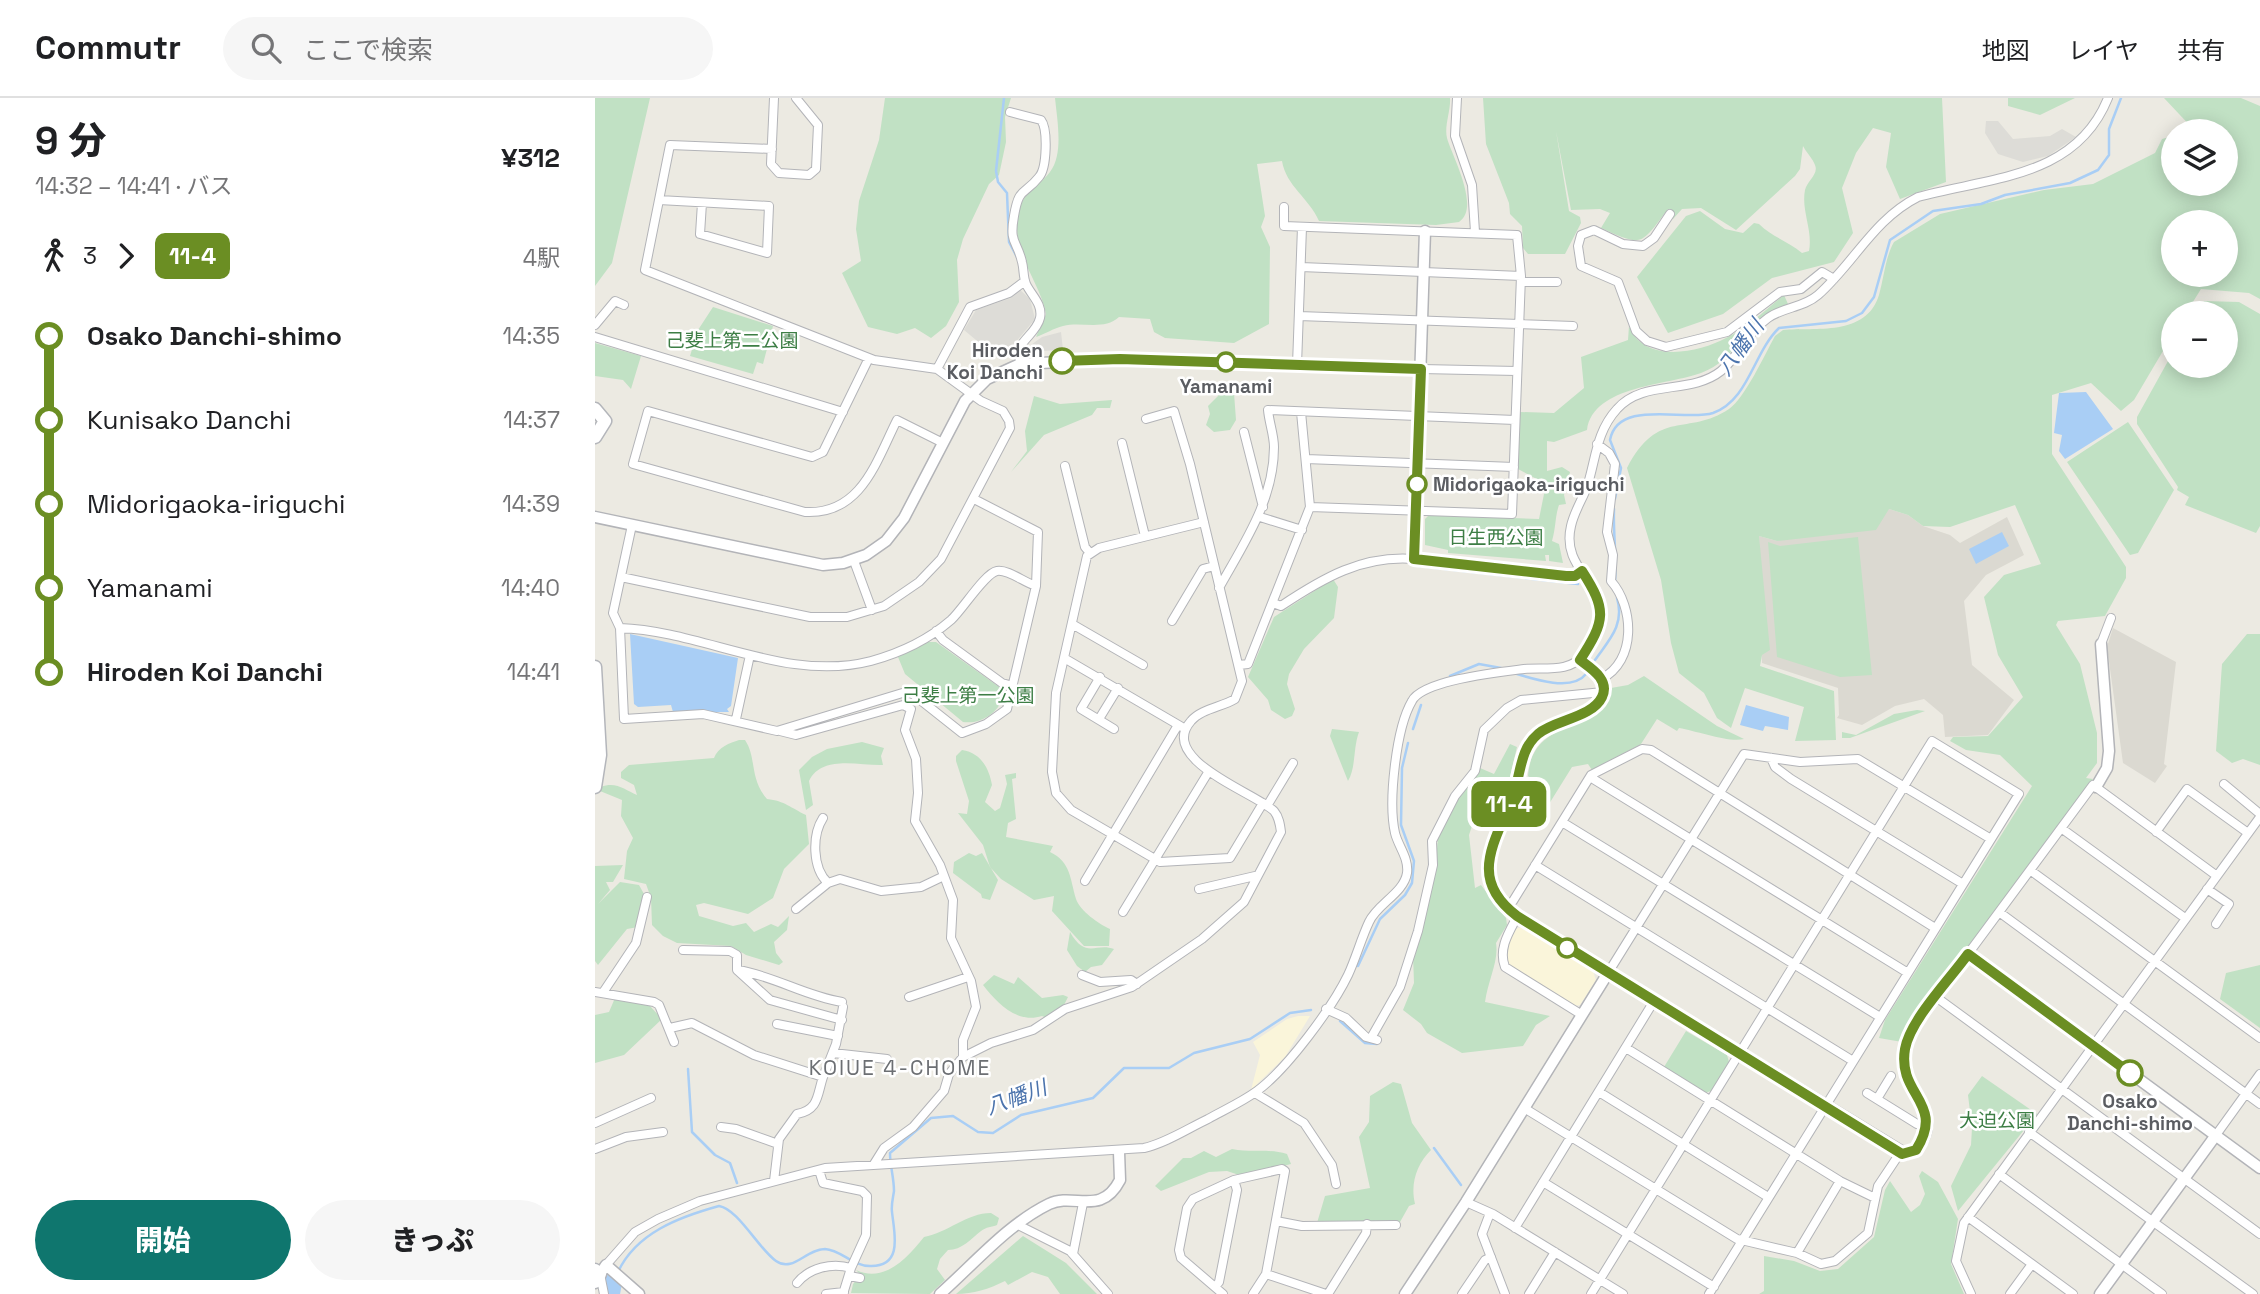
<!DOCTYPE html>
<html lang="ja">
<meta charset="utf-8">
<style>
body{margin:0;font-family:"Space Grotesk","Noto Sans JP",sans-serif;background:#f6f6f6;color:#202124;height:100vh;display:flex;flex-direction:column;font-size:26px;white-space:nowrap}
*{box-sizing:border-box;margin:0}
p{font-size:23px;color:#757577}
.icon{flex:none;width:38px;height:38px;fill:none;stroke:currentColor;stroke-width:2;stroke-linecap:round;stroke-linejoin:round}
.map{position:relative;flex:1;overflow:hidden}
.drawer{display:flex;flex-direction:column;background:#fff;width:595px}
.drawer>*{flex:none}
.badge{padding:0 14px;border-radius:10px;font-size:24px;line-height:46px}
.tools{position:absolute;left:1566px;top:21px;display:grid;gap:14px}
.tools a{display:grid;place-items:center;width:77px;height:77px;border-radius:50%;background:#fff;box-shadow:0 4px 18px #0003;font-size:35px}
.map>.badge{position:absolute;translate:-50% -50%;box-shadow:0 0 0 4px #fff}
.legs{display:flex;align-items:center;gap:10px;height:77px;padding:0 35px;font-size:23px}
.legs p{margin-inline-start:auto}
.headline{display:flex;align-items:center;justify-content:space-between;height:119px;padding:0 35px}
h1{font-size:38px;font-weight:800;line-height:52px}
.cta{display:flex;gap:14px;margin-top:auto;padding:14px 35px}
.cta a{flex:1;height:80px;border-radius:42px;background:#0f766e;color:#fff;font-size:28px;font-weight:800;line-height:80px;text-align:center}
.cta a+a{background:#f6f6f6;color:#202124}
ul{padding:0 35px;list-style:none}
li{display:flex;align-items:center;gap:24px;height:84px;font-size:26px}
li i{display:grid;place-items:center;width:10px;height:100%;margin:0 9px;background:currentColor}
li i::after{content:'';width:18px;height:18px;margin:-9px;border:5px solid;border-radius:50%;background:#fff}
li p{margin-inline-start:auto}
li:first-child i{background:linear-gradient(#0000 50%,currentColor 0)}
li:last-child i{background:linear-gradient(currentColor 50%,#0000 0)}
header{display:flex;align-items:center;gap:42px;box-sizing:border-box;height:98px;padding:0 35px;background:#fff;border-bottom:2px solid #e0e0e0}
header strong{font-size:33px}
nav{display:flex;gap:38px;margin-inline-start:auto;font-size:24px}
.search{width:490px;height:63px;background:#f6f6f6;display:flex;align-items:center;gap:18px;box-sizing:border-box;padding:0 24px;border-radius:38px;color:#757577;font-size:26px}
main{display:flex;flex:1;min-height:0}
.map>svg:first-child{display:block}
.commercial{fill:#faf5da}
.industrial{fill:#dddcd7}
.education{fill:#dbd9d1}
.green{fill:#c1e1c4;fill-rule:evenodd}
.water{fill:#a9cef5}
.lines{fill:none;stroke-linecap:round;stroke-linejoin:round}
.stream{stroke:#a9cef5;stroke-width:2.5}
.river{stroke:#a9cef5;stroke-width:18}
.minor-casing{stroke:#b3b4b8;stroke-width:10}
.tertiary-casing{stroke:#b3b4b8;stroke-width:13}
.secondary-casing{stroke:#b4b6bb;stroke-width:15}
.minor{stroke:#fff;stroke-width:8}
.tertiary{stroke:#fff;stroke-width:10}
.secondary{stroke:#fff;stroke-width:12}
.line-1-casing{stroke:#fff;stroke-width:16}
.line-1{stroke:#6b8e23;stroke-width:10}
.stop-1-dot{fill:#fff;stroke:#6b8e23;stroke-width:3.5}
.labels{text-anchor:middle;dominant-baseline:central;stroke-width:5;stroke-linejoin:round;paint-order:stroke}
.park-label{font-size:19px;fill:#3d7e45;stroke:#fff}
.stop-label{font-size:19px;font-weight:bold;fill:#5b5d62;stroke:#fff}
.water-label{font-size:21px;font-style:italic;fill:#4c74ad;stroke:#fff}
.neighbourhood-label{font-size:21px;letter-spacing:2px;fill:#6c6f73;stroke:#fff}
</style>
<header>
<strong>Commutr</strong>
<div class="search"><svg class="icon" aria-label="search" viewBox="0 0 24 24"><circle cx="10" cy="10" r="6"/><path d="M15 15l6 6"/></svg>ここで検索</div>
<nav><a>地図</a><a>レイヤ</a><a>共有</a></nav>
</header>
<main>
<section class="drawer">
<div class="headline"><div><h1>9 分</h1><p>14:32 – 14:41 · バス</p></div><b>¥312</b></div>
<div class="legs"><svg class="icon" aria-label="walk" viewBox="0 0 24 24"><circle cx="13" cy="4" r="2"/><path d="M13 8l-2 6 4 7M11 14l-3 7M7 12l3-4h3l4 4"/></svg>3<svg class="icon" aria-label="forward" viewBox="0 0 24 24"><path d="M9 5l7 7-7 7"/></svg><b class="badge" style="background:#6b8e23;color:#fff">11-4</b><p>4駅</p></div>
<ul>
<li><i style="color:#6b8e23"></i><b>Osako Danchi-shimo</b><p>14:35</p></li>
<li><i style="color:#6b8e23"></i><span>Kunisako Danchi</span><p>14:37</p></li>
<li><i style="color:#6b8e23"></i><span>Midorigaoka-iriguchi</span><p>14:39</p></li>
<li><i style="color:#6b8e23"></i><span>Yamanami</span><p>14:40</p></li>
<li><i style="color:#6b8e23"></i><b>Hiroden Koi Danchi</b><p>14:41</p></li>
</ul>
<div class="cta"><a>開始</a><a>きっぷ</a></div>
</section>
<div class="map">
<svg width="1665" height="1196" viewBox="0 0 1665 1196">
<rect width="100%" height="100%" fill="#eceae2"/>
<path class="commercial" d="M927 829 998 873 1001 882 985 907 978 908 915 869 912 862 915 839 920 831Z
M703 918H715L690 959 656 992 665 957 658 944 692 921Z"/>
<path class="industrial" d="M1391 23H1403L1418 41 1455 38 1467 31 1481 39 1453 58 1428 64 1403 56 1390 35Z
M424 191 435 201 440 221 420 245 416 257 405 262 369 232 381 212 416 200Z
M466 234 468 252 446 253 438 249 434 253 433 249 447 239Z"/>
<path class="education" d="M1294 411 1313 417 1328 428 1355 437 1365 445 1412 419 1429 457 1391 477 1369 503 1377 567 1419 602 1393 637 1350 639 1348 617 1329 601 1300 608 1267 627 1242 620 1244 617 1243 590 1167 565 1164 438 1182 443Z
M1518 530 1581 564 1569 666 1572 668 1560 685 1528 665 1512 549Z"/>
<path class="green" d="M0 0H55L17 165 0 188Z
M290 0H416L410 19 411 44 404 77 394 86 368 141 362 162 364 204 351 228 336 240 320 230 302 236 273 229 247 175 266 163 261 131 264 103 284 42Z
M460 0H855C856 12 849 28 852 40 857 58 886 110 864 124L841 127 724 123C714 100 691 88 687 63L662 66 670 118 666 129 675 149 674 226 639 245 570 240 559 234 555 221 524 219C509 233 486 223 468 228 459 230 450 236 441 239L451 216C445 185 420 158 422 126 424 94 438 95 455 74 469 56 462 21 460 0Z
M888 0H1347L1351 84 1305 101 1291 69 1296 35 1278 30 1261 55 1247 90 1258 135 1239 164 1177 180 1128 216 1073 235 1042 179 1091 118 1105 113 1130 131 1148 135 1159 125 1164 126C1177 139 1193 143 1207 155L1214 153C1218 132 1206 113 1210 92 1212 83 1224 76 1220 67 1218 61 1211 54 1208 48L1205 71 1200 78 1141 132 1106 110 1087 111 1078 121 1073 111C1045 148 1048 149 1006 130L1015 115 1005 111 976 112 961 33 974 113 985 119 986 125 970 156H933L928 150 927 128 915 116 914 105 891 46Z
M1413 0H1480L1445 17 1413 8Z
M1569 0H1646L1665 8V201L1654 195 1606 191 1591 215H1578V236L1539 302 1526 313 1496 285 1457 297V356L1531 469V480L1510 518 1463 523 1461 527 1485 566 1502 635V665L1491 680 1498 681 1496 684 1315 926 1307 944 1284 940 1290 922 1437 688 1405 657 1371 652 1355 643 1358 639 1393 638 1428 599 1403 557 1389 499 1409 477 1446 466 1420 407 1355 429 1328 428 1313 417 1294 411 1281 432 1182 443 1164 438 1175 552 1167 557 1165 568 1239 593 1241 642 1200 643 1209 609 1150 590 1136 630 1122 620 1109 595 1084 575 1076 545 1066 482 1032 370C1064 309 1092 339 1134 311 1150 300 1170 256 1180 238L1188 232C1220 229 1271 239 1284 197 1289 180 1290 160 1299 144L1345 116 1449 92 1498 86 1560 55 1567 41 1578 38V86H1631V33H1600ZM1578 124H1631V177H1578Z
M1189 197 1193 206C1149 223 1144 261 1106 275 1075 287 998 287 992 332L959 344 952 343V373L967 369 975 374 969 397 971 406 964 407C960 418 961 430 957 443L964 446 968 465 954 463V457H950L951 463 853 455V452L830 447V421L834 417 944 421 951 386 923 371 925 314 959 315 989 290 986 259 1033 242 1034 228C1049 266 1103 255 1131 240 1152 230 1171 211 1189 197Z
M1609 203 1644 204 1665 216V428L1661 435 1590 407 1594 399 1582 392 1583 389 1542 326V319L1578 254V268H1631V215H1602Z
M118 209 178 228 168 266 162 264 158 276 95 258 103 232Z
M0 245 46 258 36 291 28 282 0 278Z
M630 291 638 292 639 295 641 322 635 332 619 334 611 327 615 316 613 308Z
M439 298 465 306 517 302 515 310H502L497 317 449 337 416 374 432 353 430 333Z
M1533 324 1579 392 1543 455 1535 457 1472 364Z
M1263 439 1277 577 1245 579 1182 559 1173 444 1185 448Z
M738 481 743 489 739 520 709 551 694 576 692 586 700 611 697 618 690 621 676 612 673 602 653 579 679 519Z
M1652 536H1665V667L1648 661 1637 665 1621 653 1627 566Z
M333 544H341L407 591C411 611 387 627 368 624L310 576 303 559Z
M1049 578 1122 628 1149 641C1134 645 1102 633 1084 630L1082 633 1062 621 1046 646 997 672 993 666 977 669 954 706 944 709 934 724 931 722 939 684 933 678C938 614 1011 639 1016 590L1033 587Z
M1322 612 1330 613 1255 640H1247V634L1261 637 1299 616Z
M737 631 764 634C758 650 761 670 753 683L735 638Z
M144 642H150C162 660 154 680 172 701 190 703 196 710 211 717L214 746 189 771 178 800 153 816 109 805 101 807 104 818 138 828 151 825 159 834 176 826 183 829 194 818 192 832 179 844 181 855 188 864 184 867 151 857 136 848 82 845 68 838 57 827 56 800 51 786 29 781 32 753 38 740 26 718 27 702 5 693 6 689C21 683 30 692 42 697L39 687 26 680V674L34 667 119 660C123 649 135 645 144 642Z
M267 644 289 650 286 658 288 667C265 668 227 656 214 683L218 707 211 712 204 672 217 659 232 651Z
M915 646 922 649 913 687 894 731 878 725 874 737 880 790 886 787 911 820 912 827 901 845C904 863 893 882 890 904L955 918 941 927 928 948 867 955 832 935 826 926 808 912 819 885 818 857 840 773 843 739 865 696 885 670 899 676Z
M367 652C386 655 394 670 397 687L390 704 400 713 405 710 412 686 410 677 421 675V680L417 681 421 721 413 725 411 739 458 748 455 754C476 764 475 781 481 801 485 813 504 826 515 831L514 848H489L457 813 459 798 439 802 406 781 395 769 388 747 363 715 372 716 374 703 361 663V658Z
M374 755 381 758 387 755 403 782 395 802 387 800 386 796 358 775 359 764Z
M28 767 18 784H11L15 792 3 806 25 784 44 787 49 796 43 829 32 831 3 867 0 863V768Z
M475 834C491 862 501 844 519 851L507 867 496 869 490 874 482 868 472 852Z
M1665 867V930L1625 901 1631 875Z
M399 877 419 886 423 879 447 900 468 897 473 899 468 909 452 920 447 918C422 926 402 905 388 887Z
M20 900 54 907 67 921 29 957 0 965V917L14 914Z
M1091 933 1132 957 1134 964 1116 993 1110 995 1069 969Z
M1387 978 1442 1016 1363 1113 1356 1088 1376 1047 1377 1030 1373 997Z
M798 984 806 986 817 1025 836 1052C822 1066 815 1085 820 1106L814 1108 805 1124 722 1125 730 1098 775 1090 764 1039 774 1024 775 998Z
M637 1051C656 1055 673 1050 692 1056L696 1066 647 1078 632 1073 614 1074 566 1093 560 1088 588 1060H596L609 1053 621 1059Z
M1327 1073 1343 1084 1363 1121 1356 1166 1369 1196H1164L1169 1193V1158L1199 1163 1225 1173 1243 1171 1279 1139 1290 1092 1295 1083 1316 1114 1325 1107 1330 1096 1324 1078Z
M396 1115 404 1120 402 1127C397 1129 391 1129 386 1133 376 1141 367 1152 353 1152L345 1161 342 1171 350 1182 335 1196 256 1195 258 1186 266 1177 261 1172C288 1185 311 1162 329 1139 352 1135 372 1115 396 1115Z
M428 1138 471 1165 502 1196H465L453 1179 437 1174 413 1187 410 1183C394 1191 378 1196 361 1196Z"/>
<path class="water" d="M1491 294 1518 331 1470 361 1464 353 1467 337 1459 335 1464 295Z
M1407 434 1414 448 1381 466 1374 451Z
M35 536 143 560 136 608 132 611 134 614H78L76 607 43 609 39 606Z
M1151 607 1194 619 1193 632 1170 628 1168 633 1145 627Z"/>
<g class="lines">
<path class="stream" d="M409 0 401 73 403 84 412 95 414 144 423 161
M1020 401 1026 370 1015 342C1023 300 1091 324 1118 315 1154 302 1158 255 1184 230L1251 223 1267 215 1279 199 1295 142 1338 113 1386 106 1410 97 1475 85 1503 72 1514 57V31L1526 0
M1019 411C1018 436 1022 459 1020 484
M824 468 983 486
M1000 562C1014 542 1030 527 1022 500
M919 575C938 581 977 594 991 576
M855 578 884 566 906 570
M818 631 826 607
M763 868 785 821 810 797 817 785 819 763 806 727 807 670 813 645
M745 923 770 945 782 946
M93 971 97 1034 120 1057 135 1065 142 1085
M839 1050 866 1087
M23 1174C41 1135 84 1119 124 1108 143 1111 163 1150 181 1163 198 1175 211 1151 230 1151 246 1152 258 1168 275 1168 309 1169 299 1134 297 1114 296 1107 298 1100 299 1093 299 1080 295 1068 295 1055L336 1020 358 1018 383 1034 398 1035 426 1017 498 1000 529 970H574L599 955 655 941 695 915 716 912"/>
<path class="river" d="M16 1196 18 1184"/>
<defs>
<path id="minor" d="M179 0 176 66 184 75 214 77 221 71 223 27 201 0
M862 0 860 38 877 87 880 134
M415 14 446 22C453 31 452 70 444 79 429 98 424 88 419 118 414 146 422 142 427 164 429 171 428 179 431 186 436 197 448 206 445 220 442 233 429 240 424 251L425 266
M64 102 174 108 172 155 105 136 107 105
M689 109V128L922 137 926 178 917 416 715 409
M1075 116 1059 140 1048 148 1028 146 999 132 986 137 983 148 986 168 1023 184 1041 233 1052 243 1071 249 1132 234 1185 194 1206 191 1227 174 1239 181
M706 169 926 178
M926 184H962
M704 218 978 228
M0 227 20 203 29 207
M0 239 248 314
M274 260 228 354 217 359 53 313 38 366 210 414C266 417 281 364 302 322L348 345
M702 267 707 129
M342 271 375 209 414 195 430 183
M826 271 922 273
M649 334 668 409
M527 345 550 438
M1002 346 1014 355 1020 366 1012 434 1018 457 1016 483C1039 509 1042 563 1006 581
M711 361 919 369
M470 368 490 449 495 455
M665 419 707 432
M609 424 504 450 492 458 461 595 457 674 461 695 476 712 565 764 635 760 668 705
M37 427 18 515 25 530 29 621 108 616 182 633 314 593 367 635 391 626 412 611 441 488 443 434 379 401
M259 463 277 512
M26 479 215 519H252L289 508 324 484 346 461 415 330 414 323 408 313 386 303 342 271 279 262 50 172 75 47 177 51
M624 490C649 445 679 402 679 349 679 337 674 324 673 312L920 322
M678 505 686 508C728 480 767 457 819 461
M577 523 608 471 619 468
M477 526 548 567
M25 530C109 533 191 585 276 563 305 555 333 542 356 522 368 511 390 475 402 473 413 471 430 485 441 488
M341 533 348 542 407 585 418 588
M1506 546 1516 520
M469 560 587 629
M644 567 653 566 715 409 706 314
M505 579 486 611 519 631
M141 621 155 557
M504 621 523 590
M185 633 201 637 308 607 316 611 310 632 321 661 323 695 320 723 345 767 358 802 356 840 376 883 381 909 368 942V959
M1176 660 1180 669 1196 681 1368 786
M995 679 1313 875
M1629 686 1665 716
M672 708 698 665
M228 720C217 737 217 770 233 785
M967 724 1285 919
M1466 730 1590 820
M1561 734 1592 691 1653 735
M940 767 1258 963
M1435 772 1665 940
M490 783 583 627
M604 791 660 778
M1612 791 1634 806 1621 826
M911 809 918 803 996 677 1047 651 1056 652 1340 830
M201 811 233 785 245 781 286 793 326 789 349 778
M528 814 614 673
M1404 814 1665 1006
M922 819C914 834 903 851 910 869L987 917
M88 852 135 853 142 857V872L175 902 247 922
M1373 856 1498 687 1622 778
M143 872C179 878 210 898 247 904
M1013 875 1149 656 1205 664 1263 661 1396 741
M487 877 505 884 536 882 542 886
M9 893 41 845 52 799
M0 894 59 904 64 907 79 944
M314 899 373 879
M1341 899 1665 1136
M731 911 751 920 771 939 782 942
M182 926 243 938
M75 930 97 925 159 957 228 979C222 997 224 1012 202 1016L184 1041 179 1083
M776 940 805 889 823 833 838 767 837 743 860 698 880 673 889 632 912 610 926 602 1008 594
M1031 950 1245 1083 1280 1100
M238 955 292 961
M228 979 241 946 248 909
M1004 994 1173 1099
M660 995 709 1025 737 1067 741 1086
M1272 995 1322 1026 1333 1028
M1282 1001 1296 978
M929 1010 1142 1141 1202 1155 1226 1166 1240 1163 1273 1135 1283 1088 1305 1055
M0 1025 56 1000
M126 1029 141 1031 183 1046
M1434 1034 1658 1196
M1621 1037 1665 976
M0 1051 31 1039 68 1034
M279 1066 289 1050 318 1029 349 993 354 976 368 959 396 945 438 932 470 911 537 889 607 841 649 804 686 734C685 726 684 719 679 713 661 695 562 662 596 623 606 611 627 609 640 601L647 583 595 366 579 313 551 321
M1404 1076 1567 1196
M948 1084 1119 1189
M871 1104 898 1116 1028 1196
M895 1115 887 1136 910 1196
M1373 1119 1478 1196
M681 1123 707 1128 801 1127
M423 1127 475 1153 513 1196
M920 1130 1059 903
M1202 1155 1245 1083
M478 1156 488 1105
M11 1167 40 1134 63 1121 105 1103 230 1070 549 1050C571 1045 592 1031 613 1021 629 1012 647 1004 662 993 692 971 737 910 753 877 761 860 766 841 774 824 782 806 809 795 812 775 814 760 803 748 800 735 793 704 801 630 817 603 828 582 905 574 929 571 949 569 975 575 988 557 1038 488 963 483 976 428 979 414 987 402 992 389 1001 361 1001 334 1022 311 1048 281 1096 297 1126 273 1144 258 1153 234 1173 220 1188 209 1208 210 1223 197 1259 165 1279 121 1323 99 1396 79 1481 80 1513 0
M5 1176 9 1196
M671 1176 731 1196
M254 1178 265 1180
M202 1185C214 1170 237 1164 256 1170L271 1137 272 1098 267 1093 228 1085 224 1072
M620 1189 624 1184 642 1092 639 1082
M231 1196 249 1194
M248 1196 256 1170
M628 1196 586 1160 584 1152 592 1110 598 1101 639 1082 687 1071 690 1073 671 1176 658 1196
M733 1196 771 1135 772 1126
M867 1196 890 1162 896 1159
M934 1196 960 1154
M996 1196 1337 643 1424 696 1114 1196
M1376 1196 1361 1163 1369 1125 1665 719
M1415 1196 1437 1166"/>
<path id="tertiary" d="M830 133 819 461 971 478H980L987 473
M0 419 228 467 248 465 271 457 291 443 309 420 370 303 392 281 425 266 525 261 826 271
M985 562C997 571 1015 582 1007 599 997 620 959 621 943 636 925 651 926 675 919 695 902 741 870 779 922 819L1311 1056C1320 1054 1322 1050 1327 1043 1344 1015 1310 991 1309 962 1309 928 1353 883 1373 856L1665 1070
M1501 689 1512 670 1514 653 1506 546
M5 1176 11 1167 44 1196
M345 1196C379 1166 413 1126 454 1106 479 1094 506 1119 525 1082L524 1054
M810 1196 871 1104 1013 875
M1505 1196 1621 1037"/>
<path id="secondary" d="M0 311 10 323 0 339
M0 569 5 657 0 689
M0 1172 5 1176 0 1184"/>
</defs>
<use href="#minor" class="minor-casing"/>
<use href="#tertiary" class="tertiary-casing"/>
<use href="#secondary" class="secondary-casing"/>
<use href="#minor" class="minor"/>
<use href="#tertiary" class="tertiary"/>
<use href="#secondary" class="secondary"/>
</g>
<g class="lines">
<defs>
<path id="line-1" d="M467 263 525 261 826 271 819 461 971 478H980L987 473C1012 512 1011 522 985 562 997 571 1015 582 1007 599 997 620 959 622 943 636 925 651 926 675 919 694 903 741 870 779 922 818L1307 1056 1321 1052C1351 1004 1302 998 1310 951 1315 922 1355 881 1373 856L1535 975"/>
</defs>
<use href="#line-1" class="line-1-casing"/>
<use href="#line-1" class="line-1"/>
</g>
<g class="stop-1-dot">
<circle cx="467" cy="263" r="12"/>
<circle cx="631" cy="264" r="9"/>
<circle cx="822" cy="386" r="9"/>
<circle cx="972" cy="850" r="9"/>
<circle cx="1535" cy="975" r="12"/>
</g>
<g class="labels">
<g class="park-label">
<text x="137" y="242">己斐上第二公園</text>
<text x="901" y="439">日生西公園</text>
<text x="373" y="597">己斐上第一公園</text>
<text x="1402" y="1022">大迫公園</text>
</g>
<g class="stop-label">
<text x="448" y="252" text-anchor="end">Hiroden<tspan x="448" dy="22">Koi Danchi</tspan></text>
<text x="631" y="288">Yamanami</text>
<text x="838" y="386" text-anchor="start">Midorigaoka-iriguchi</text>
<text x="1535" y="1003">Osako<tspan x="1535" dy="22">Danchi-shimo</tspan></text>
</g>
<g class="water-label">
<text transform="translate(1145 249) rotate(-54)">八幡川</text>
<text transform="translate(421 999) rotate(-20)">八幡川</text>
</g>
<g class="neighbourhood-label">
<text x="305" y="969">KOIUE 4-CHOME</text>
</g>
</g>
</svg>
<div class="tools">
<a><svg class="icon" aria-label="layers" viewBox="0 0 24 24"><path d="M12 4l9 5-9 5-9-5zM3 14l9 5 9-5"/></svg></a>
<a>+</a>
<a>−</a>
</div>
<b class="badge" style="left:914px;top:706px;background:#6b8e23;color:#fff">11-4</b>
</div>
</main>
